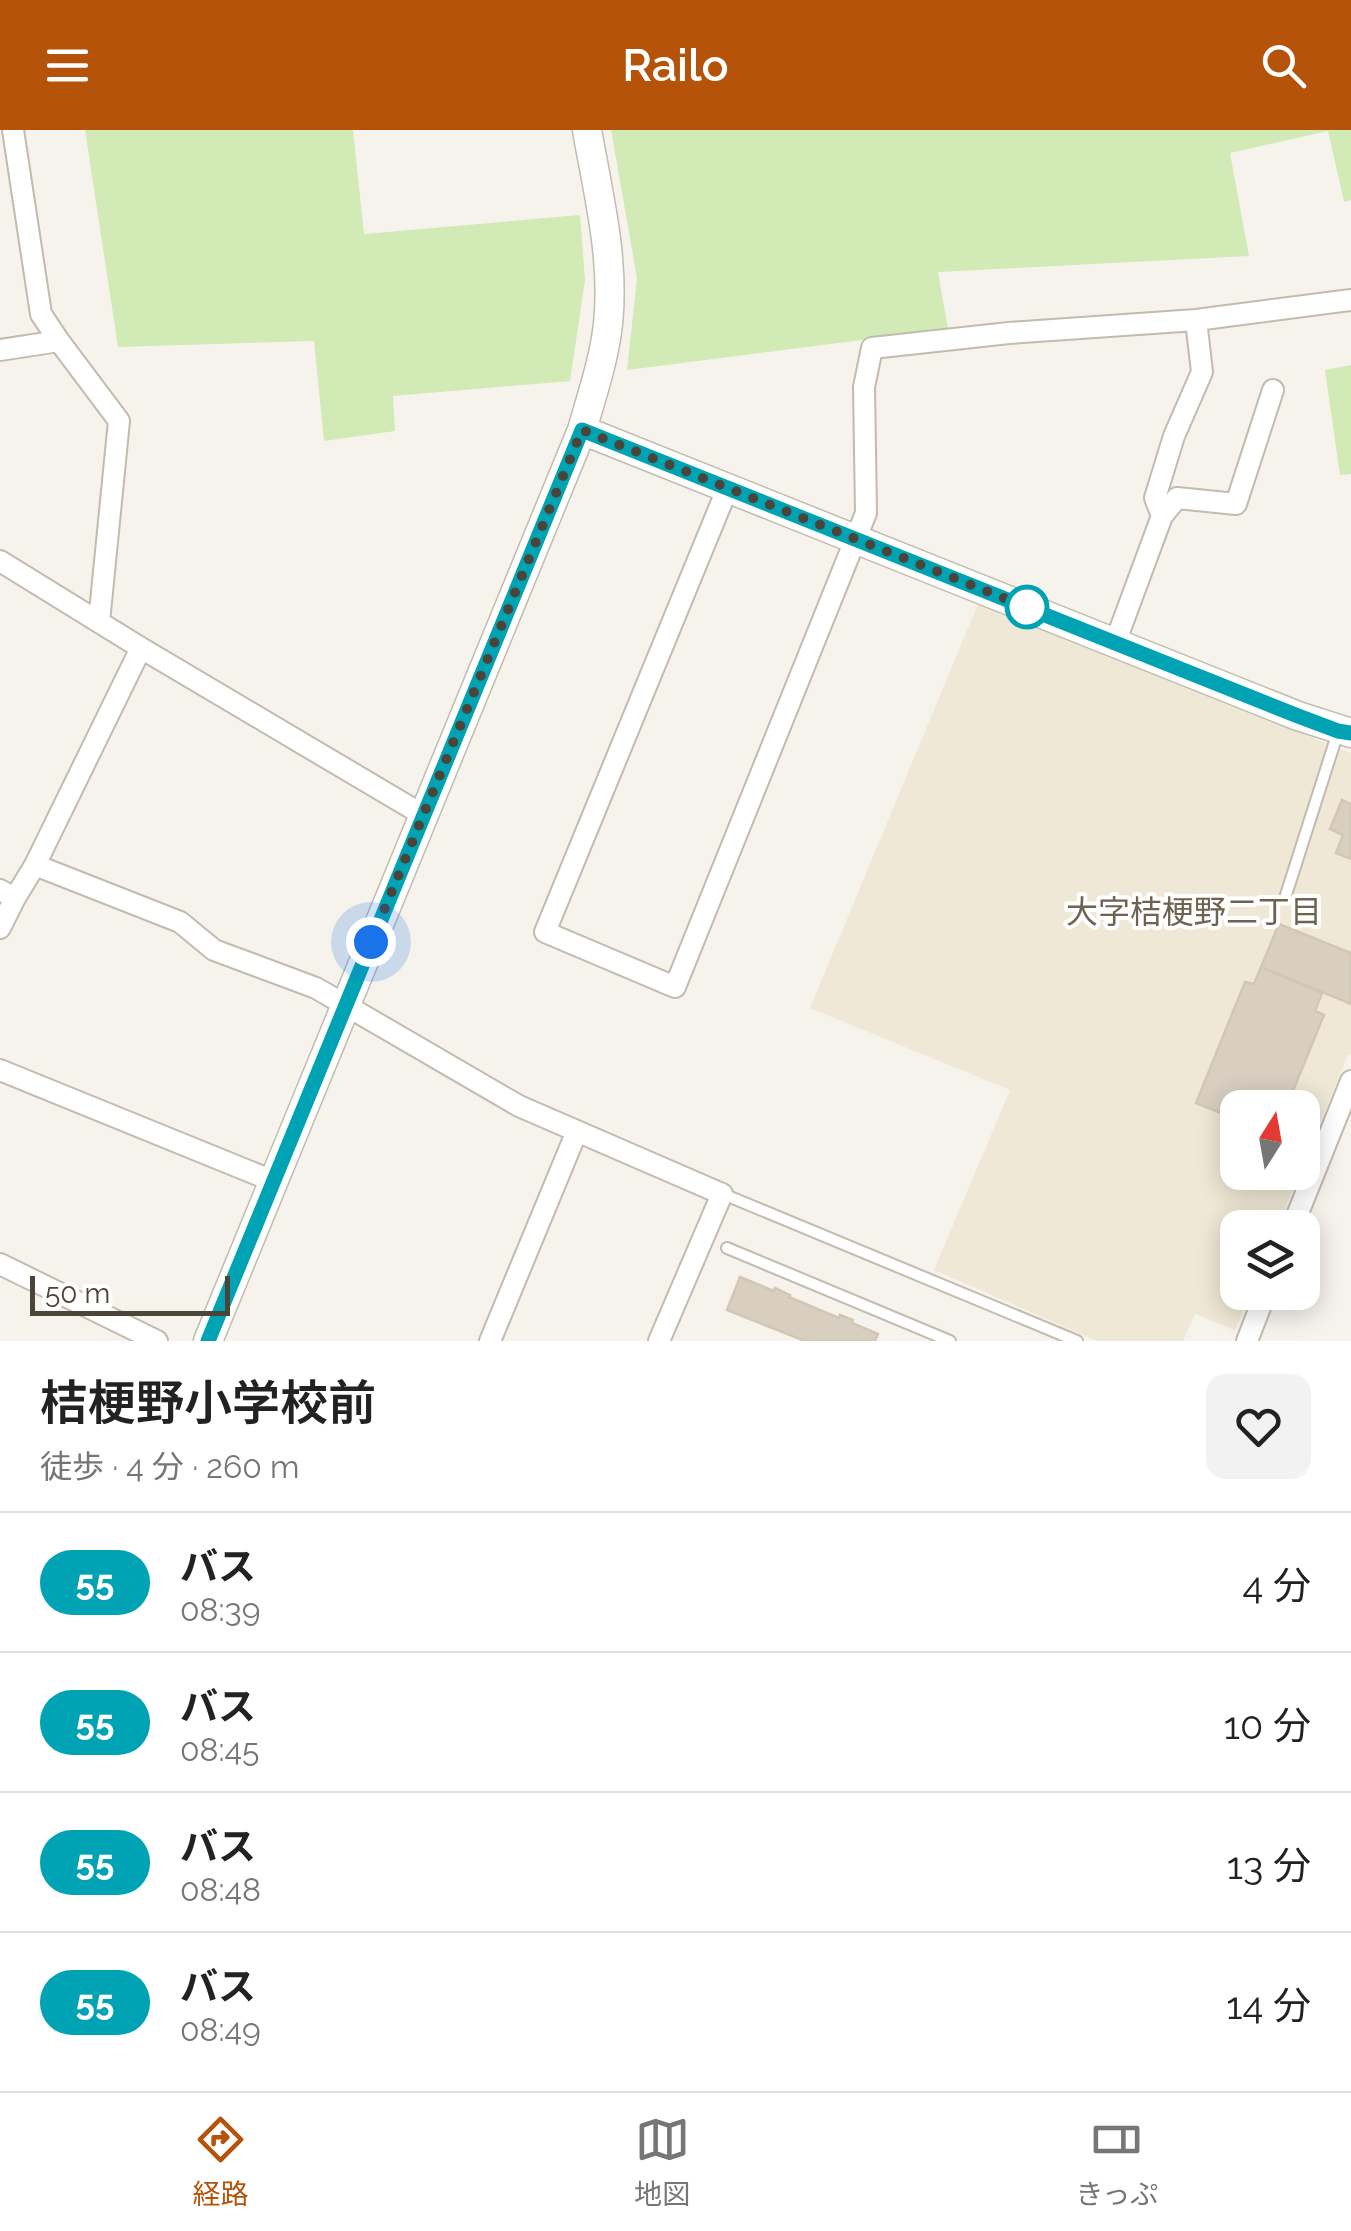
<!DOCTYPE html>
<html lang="ja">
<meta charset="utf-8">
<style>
body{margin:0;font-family:Raleway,"Noto Sans JP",sans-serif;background:#f2f2f2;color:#222;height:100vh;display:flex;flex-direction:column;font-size:38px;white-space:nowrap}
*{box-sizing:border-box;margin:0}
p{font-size:32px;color:#767676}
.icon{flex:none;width:55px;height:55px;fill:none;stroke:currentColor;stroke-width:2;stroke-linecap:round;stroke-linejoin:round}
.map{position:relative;height:1211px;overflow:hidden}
.sheet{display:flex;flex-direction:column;background:#fff;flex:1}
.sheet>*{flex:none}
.badge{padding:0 20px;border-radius:32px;font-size:35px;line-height:65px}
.needle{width:65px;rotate:11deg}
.buttons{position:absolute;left:1220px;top:960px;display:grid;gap:20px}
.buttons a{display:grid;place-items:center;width:100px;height:100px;border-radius:20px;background:#fff;box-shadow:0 5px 25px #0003;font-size:50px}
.scale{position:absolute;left:30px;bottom:25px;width:200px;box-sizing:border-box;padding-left:10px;border:5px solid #4b4439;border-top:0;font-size:28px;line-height:35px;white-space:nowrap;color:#4b4439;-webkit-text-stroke:8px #fff;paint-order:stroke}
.you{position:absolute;width:50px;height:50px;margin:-25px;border:8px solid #fff;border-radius:50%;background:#1a73e8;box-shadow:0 0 0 15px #1a73e833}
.map>.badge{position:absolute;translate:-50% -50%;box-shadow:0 0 0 5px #fff}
.round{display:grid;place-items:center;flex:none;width:105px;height:105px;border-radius:20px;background:#f2f2f2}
.summary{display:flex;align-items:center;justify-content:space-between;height:170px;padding:0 40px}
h1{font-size:48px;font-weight:600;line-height:75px}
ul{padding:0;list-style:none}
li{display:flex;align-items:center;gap:30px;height:140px;padding:0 40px;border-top:2px solid #e0e0e0}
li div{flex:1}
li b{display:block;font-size:38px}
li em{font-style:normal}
li .badge{min-width:110px;font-weight:700;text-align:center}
header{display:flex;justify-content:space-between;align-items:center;height:130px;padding:0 40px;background:#b45309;color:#fff;font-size:45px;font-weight:600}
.dock{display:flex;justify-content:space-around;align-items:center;height:140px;border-top:2px solid #e0e0e0;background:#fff;font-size:28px;color:#767676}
.dock a{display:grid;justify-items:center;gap:5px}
.dock .on{color:#b45309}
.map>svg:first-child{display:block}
.education{fill:#efe8d6}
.green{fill:#d2eab5}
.building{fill:#d8cfc1;stroke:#d3c7b4;stroke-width:2.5}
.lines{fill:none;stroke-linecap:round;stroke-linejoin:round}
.service-casing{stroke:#c2bbae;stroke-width:14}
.minor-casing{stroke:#c2bbae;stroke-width:24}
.tertiary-casing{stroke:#c2bbae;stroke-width:31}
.service{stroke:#fff;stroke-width:10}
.minor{stroke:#fff;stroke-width:20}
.tertiary{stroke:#fff;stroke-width:28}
.line-casing{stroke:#fff;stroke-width:22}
.line{stroke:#00a3b4;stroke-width:15}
.walk{stroke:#4b4439;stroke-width:10;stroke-dasharray:0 18}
.stop-dot{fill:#fff;stroke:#00a3b4;stroke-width:5}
.labels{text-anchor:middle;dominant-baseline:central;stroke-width:8;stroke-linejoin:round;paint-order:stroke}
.neighbourhood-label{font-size:32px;fill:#6e6250;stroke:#fff}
</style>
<header><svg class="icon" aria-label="menu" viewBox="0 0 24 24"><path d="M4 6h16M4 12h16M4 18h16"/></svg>Railo<svg class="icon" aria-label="search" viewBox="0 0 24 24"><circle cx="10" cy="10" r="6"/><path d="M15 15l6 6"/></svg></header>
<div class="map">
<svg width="1351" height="1211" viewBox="0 0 1351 1211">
<rect width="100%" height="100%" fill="#f6f3ec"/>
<path class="education" d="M978 474 1351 623V925H1348L1303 1035 1302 978H1238V1042L1300 1043 1277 1097 1238 1098V1162L1250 1163 1235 1200 1195 1184 1183 1211H1097L934 1140 1010 960 810 878Z"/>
<path class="green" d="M85 0H353L364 104 580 85 585 150 570 251 393 266 395 301 324 311 314 211 118 217Z
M611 0H1351V70L1344 72 1328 1 1230 23 1249 126 938 142 948 199 627 240 637 148Z
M1351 235V344L1340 345 1325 240Z"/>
<path class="building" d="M1342 670 1351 674V729L1336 723 1343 705 1330 699Z
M1279 794 1351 823V874L1261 837Z
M1261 837 1322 863 1315 881 1324 885 1286 978H1238V990L1196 973 1245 852 1254 854Z
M740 1147 774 1161 775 1158 790 1165 789 1167 839 1188 840 1185 853 1190 852 1193 878 1204 875 1211H805L727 1180Z"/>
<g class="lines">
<defs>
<path id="service" d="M1285 768 1338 602
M723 1064 1077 1211
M727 1118 950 1211"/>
<path id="minor" d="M13 0 41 184 59 211 119 291 99 492
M0 220 59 211
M728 357 545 802 675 857 866 383 864 257 872 218 1009 203 1196 190 1351 170
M1162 386 1177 368 1236 374 1273 260
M0 431 141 518 423 685
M1115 513 1162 386 1155 368 1174 306 1202 242 1196 190
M35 735 180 792 214 820 316 858 519 976 722 1064 659 1211
M0 760 15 768 35 735 141 518
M0 798 15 768
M0 940 273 1051
M1292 1098 1351 951
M0 1134 157 1211
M490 1211 577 1001
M1247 1211 1266 1162"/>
<path id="tertiary" d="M582 300 1298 586 1351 603
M208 1211 582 300C592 265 604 230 608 194 615 129 598 63 587 0"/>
</defs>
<use href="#service" class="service-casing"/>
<use href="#minor" class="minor-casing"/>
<use href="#tertiary" class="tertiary-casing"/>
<use href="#service" class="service"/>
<use href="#minor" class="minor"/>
<use href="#tertiary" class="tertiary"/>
</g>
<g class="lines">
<defs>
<path id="line" d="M208 1211 582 300 1298 586 1338 601 1351 603"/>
</defs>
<use href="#line" class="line-casing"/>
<use href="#line" class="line"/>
<path class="walk" d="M371 812 582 300 1029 478 1027 477"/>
</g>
<circle class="stop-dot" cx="1027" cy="477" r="20"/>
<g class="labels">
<g class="neighbourhood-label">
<text x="1194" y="781">大字桔梗野二丁目</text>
</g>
</g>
</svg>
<div class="buttons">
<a><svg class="needle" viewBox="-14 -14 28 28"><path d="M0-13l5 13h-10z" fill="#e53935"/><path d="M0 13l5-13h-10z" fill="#767676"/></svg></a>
<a><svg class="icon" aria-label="layers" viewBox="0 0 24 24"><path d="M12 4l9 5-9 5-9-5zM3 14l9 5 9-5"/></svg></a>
</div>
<div class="scale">50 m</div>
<div class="you" style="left:371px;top:812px"></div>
</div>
<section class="sheet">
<div class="summary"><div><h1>桔梗野小学校前</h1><p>徒歩 · 4 分 · 260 m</p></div><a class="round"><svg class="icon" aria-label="heart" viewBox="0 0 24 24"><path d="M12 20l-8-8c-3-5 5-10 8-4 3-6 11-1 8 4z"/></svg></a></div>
<ul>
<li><span class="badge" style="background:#00a3b4;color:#fff">55</span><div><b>バス</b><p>08:39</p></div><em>4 分</em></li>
<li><span class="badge" style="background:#00a3b4;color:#fff">55</span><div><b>バス</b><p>08:45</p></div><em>10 分</em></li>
<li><span class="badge" style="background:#00a3b4;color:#fff">55</span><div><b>バス</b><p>08:48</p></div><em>13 分</em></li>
<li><span class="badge" style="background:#00a3b4;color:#fff">55</span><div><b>バス</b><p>08:49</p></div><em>14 分</em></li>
</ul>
</section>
<nav class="dock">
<a class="on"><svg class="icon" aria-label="directions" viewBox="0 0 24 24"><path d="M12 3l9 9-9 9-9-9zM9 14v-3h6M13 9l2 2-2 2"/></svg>経路</a>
<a><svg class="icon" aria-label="map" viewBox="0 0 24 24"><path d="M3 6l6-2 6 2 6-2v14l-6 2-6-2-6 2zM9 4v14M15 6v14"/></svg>地図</a>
<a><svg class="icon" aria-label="tickets" viewBox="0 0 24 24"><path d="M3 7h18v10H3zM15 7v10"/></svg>きっぷ</a>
</nav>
